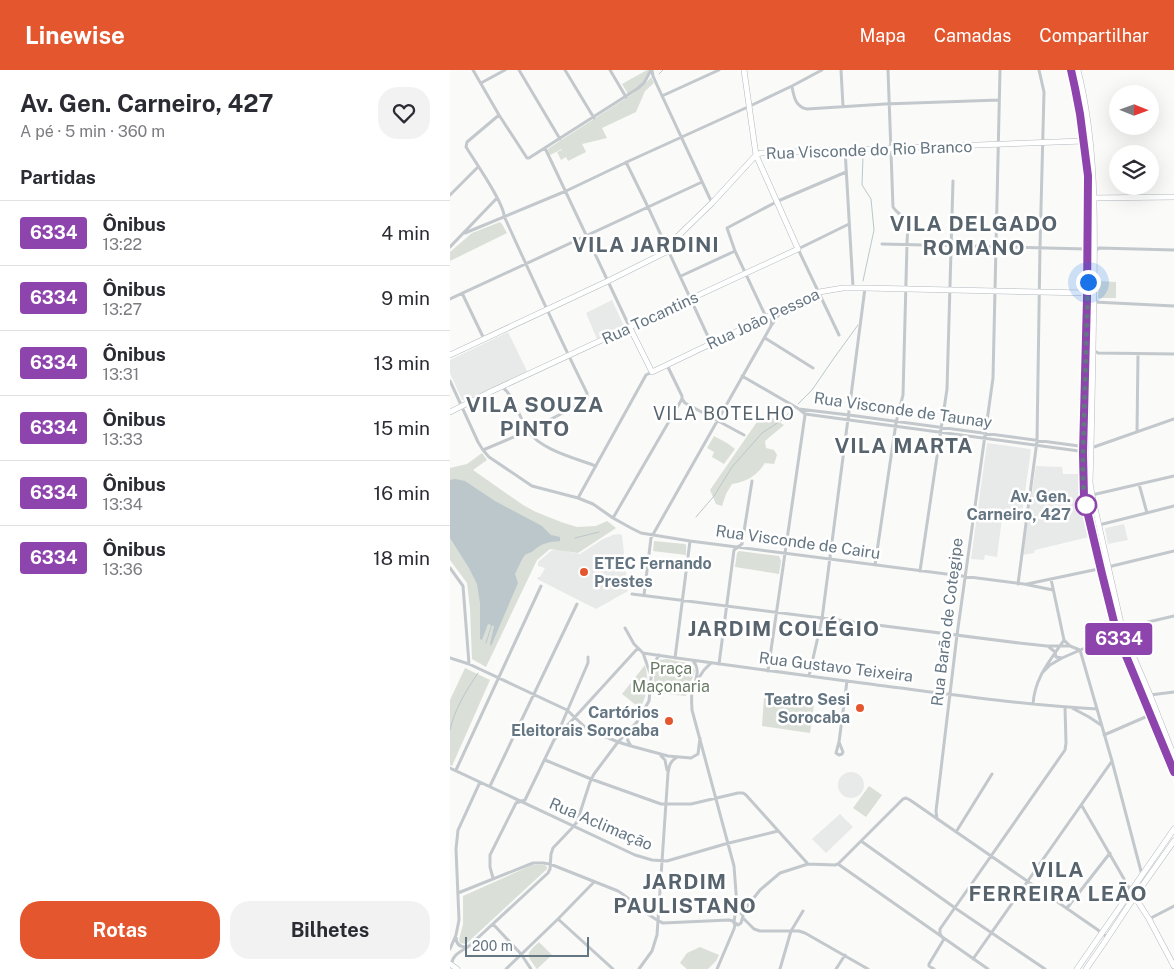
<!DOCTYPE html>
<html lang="pt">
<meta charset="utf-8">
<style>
body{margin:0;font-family:"Public Sans",sans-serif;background:#f2f2f3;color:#2b2b33;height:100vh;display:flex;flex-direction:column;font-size:19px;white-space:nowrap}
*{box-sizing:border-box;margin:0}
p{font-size:16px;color:#7c7c81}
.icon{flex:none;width:28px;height:28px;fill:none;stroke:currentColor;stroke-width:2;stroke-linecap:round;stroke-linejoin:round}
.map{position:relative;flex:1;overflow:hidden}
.details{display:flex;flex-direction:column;background:#fff;width:450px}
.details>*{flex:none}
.badge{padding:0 10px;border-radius:4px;font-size:18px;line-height:32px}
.needle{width:32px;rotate:91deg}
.controls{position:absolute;left:659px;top:15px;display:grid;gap:10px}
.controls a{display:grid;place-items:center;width:50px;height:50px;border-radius:50%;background:#fff;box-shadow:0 5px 20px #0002;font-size:25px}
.scale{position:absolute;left:15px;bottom:12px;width:124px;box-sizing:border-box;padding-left:5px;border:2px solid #657683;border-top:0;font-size:14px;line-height:18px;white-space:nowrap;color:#657683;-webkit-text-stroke:4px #fff;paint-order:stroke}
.you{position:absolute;width:25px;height:25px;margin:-12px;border:4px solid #fff;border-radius:50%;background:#1a73e8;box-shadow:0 0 0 8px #1a73e833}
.map>.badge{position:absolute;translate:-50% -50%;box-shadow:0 0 0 2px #fff}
h2{padding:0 20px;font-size:19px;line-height:45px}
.round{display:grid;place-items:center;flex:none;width:52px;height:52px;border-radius:20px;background:#f2f2f3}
.head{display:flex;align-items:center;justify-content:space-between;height:85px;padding:0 20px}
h1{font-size:24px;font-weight:700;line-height:38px}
.action{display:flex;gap:10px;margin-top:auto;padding:10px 20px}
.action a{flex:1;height:58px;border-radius:20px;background:#e4572e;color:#fff;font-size:20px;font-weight:700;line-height:58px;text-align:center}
.action a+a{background:#f2f2f3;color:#2b2b33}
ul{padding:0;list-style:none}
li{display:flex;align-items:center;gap:15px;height:65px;padding:0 20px;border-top:1px solid #e1e1e2}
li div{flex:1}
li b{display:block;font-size:19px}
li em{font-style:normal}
li .badge{min-width:55px;font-weight:700;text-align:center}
header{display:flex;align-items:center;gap:30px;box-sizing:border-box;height:70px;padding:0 25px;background:#e4572e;color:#fff}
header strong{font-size:24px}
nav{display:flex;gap:28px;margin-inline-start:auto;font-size:18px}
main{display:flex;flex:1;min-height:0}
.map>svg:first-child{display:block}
.built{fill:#e8e9e9}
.green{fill:#dadfd7}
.water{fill:#bbc7cb}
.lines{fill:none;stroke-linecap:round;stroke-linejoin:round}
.stream{stroke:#bbc7cb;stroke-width:1}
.secondary-casing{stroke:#b3babf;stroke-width:6}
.primary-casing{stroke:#b5babe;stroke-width:6}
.street{stroke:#c3c8cc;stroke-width:3}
.secondary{stroke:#fff;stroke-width:5}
.primary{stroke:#fff;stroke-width:5}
.line-casing{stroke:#fff;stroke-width:11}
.line{stroke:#8e44ad;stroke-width:8}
.walk{stroke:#657683;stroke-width:5;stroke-dasharray:0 9}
.stop-dot{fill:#fff;stroke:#8e44ad;stroke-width:2.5}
.poi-dot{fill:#e4572e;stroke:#fff;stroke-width:2}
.labels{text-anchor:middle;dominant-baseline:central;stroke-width:5;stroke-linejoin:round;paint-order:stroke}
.street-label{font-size:16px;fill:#657683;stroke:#fff}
.stop-label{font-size:16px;font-weight:bold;fill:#657683;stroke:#fff;text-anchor:end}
.poi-label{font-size:16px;font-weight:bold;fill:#657683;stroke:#fff;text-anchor:end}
.park-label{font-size:16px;fill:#687a64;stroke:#fff}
.neighbourhood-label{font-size:18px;letter-spacing:1px;fill:#57646e;stroke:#fff}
.district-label{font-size:21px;font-weight:bold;letter-spacing:1px;fill:#57646e;stroke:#fff}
</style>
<header>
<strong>Linewise</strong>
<nav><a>Mapa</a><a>Camadas</a><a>Compartilhar</a></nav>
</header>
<main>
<section class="details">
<div class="head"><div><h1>Av. Gen. Carneiro, 427</h1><p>A pé · 5 min · 360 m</p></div><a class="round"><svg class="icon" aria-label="heart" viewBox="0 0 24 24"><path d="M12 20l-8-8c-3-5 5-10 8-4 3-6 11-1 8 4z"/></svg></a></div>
<h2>Partidas</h2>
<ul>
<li><span class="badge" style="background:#8e44ad;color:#fff">6334</span><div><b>Ônibus</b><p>13:22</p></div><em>4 min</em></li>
<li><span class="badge" style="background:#8e44ad;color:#fff">6334</span><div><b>Ônibus</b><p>13:27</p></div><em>9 min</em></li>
<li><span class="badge" style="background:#8e44ad;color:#fff">6334</span><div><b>Ônibus</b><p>13:31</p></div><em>13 min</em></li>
<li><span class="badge" style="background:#8e44ad;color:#fff">6334</span><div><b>Ônibus</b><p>13:33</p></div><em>15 min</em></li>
<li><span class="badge" style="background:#8e44ad;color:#fff">6334</span><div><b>Ônibus</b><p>13:34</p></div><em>16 min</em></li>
<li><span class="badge" style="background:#8e44ad;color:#fff">6334</span><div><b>Ônibus</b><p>13:36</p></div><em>18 min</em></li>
</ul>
<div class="action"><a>Rotas</a><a>Bilhetes</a></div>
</section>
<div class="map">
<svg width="724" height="899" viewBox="0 0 724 899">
<rect width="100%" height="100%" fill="#fafaf8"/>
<path class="built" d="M162 230 174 256 147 269 136 243Z
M58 262 77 301 75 303 16 330H12L0 303V290Z
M537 373 580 379 581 380 571 451 552 448 547 487 535 485 534 490 521 489Z
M586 396 612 397 613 404H628L631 429 639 467 585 480 584 483 573 485Z
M674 454 678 470 658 474 655 459 656 458Z
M169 464 172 465 178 521 146 539 87 509 88 507H90L95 498 88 496V492L102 480H110L130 484 153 469 161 466 162 465Z
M388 715a13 13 0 1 1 26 0a13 13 0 1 1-26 0Z
M390 744 403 757 376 783 362 769Z"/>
<path class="green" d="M197 0H200L192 14 178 24 172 14Z
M201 7 204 13 195 21 186 42 152 58 157 68 132 74 136 82 118 91 116 87 111 90 107 82 112 80V79L100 85 98 80 99 78 184 23 195 14Z
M50 152 52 154 57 163 0 191V182L22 163Z
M649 211 666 212V228H648Z
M311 346H319L334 355 315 371 316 378 324 380 327 385 324 394 315 393C306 406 298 411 282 414L276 424 272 436 266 434 260 420Z
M264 366 277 373 285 379 274 394 262 387 264 382 257 378Z
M32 383 37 390 23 400 73 435 86 442 111 452 127 457 146 456 157 451 166 458 128 483 100 479 87 490 36 597 22 589 20 539 17 513 0 490V398L17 394Z
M204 471 235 474 236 475V485L203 481Z
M289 481 329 486 331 491 329 504 285 497 287 483Z
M217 589 242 594 245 601 236 626 209 623 204 618V598L209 590Z
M195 595C199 610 198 624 190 638L172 624Z
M15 598 40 610 2 696 0 695V630Z
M314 628 364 635 360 663 312 656Z
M419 716 432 725 416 747 403 738Z
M82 795H95L97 797V799L16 874 10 873 9 870 13 854V826Z
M89 872 102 885 87 899C76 884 75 885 89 872Z
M250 877 269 885 266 891 258 899H237L230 893 237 883Z"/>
<path class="water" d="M5 409 15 411 45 431 92 456 101 465 110 467V471C98 472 92 473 83 481 82 482 76 484 75 485 71 490 68 498 65 504L68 513 41 576 40 574 44 556 38 554 32 570 30 569V533L27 514 19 498 0 468V410Z"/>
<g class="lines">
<path class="stream" d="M209 4 213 0
M413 86 412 115 421 129 424 160 413 211
M348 334 362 320 384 288 408 255
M246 447 264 426 282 397 312 363 332 350 340 342
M125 468 149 462
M36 573 42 554
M0 660C5 638 16 621 28 603"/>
<defs>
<path id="secondary" d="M640 128 724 127
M180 258 202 302 369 222 393 218H415L637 223 644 217
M0 285 158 211 218 181 227 167 262 133 306 85 311 83 633 71
M0 342 42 321 348 179 306 85 294 0
M681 821 699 849 724 896
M0 894 7 899"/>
<path id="primary" d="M621 0 630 43 637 106V223L633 383 634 427 650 499 667 564 724 701
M628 0C646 72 645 146 644 219 643 284 642 348 640 413L642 425 673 562 700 625 724 686
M627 899 724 759
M636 899 654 873 685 826 724 771"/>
</defs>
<use href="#secondary" class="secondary-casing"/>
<use href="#primary" class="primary-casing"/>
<path class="street" d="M23 0 49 45 77 88H79L187 19 194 13 201 0
M69 0 110 69
M115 0 144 48
M160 0 176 27
M202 0 203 6 207 15 262 133
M391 0 393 36
M31 13 55 0
M342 17C344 26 345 37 357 39L435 34 549 30
M212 26 269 0
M95 78 180 258
M395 79 403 217
M176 92 198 137 261 273
M0 125 28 97
M15 163 116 121 179 91 300 36 342 16 372 0
M432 174 637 179
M0 177 47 128
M645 181 649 178 724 180
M231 206 285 181
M12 223 34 269
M0 229 252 112
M644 232 724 236
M321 255V251L316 247 285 181 277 158 328 131 396 102
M389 265 348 179 399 154
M315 268 363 298
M643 280 648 283 724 284
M217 295 232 326V329L235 333 294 365
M292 306 349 339 355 344 629 381 633 383
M0 311 28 372 33 380 39 387 82 416 128 428 143 434 163 448 181 458 191 463 240 471 574 514 603 520
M52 317C63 324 70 349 78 361 91 380 125 388 146 396
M349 339 399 345 629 376 633 375
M687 362 688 284
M641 378 724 349
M33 380 78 361 134 332 137 328V323C108 265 81 205 54 146 54 133 24 90 16 77L17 72 49 45
M689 414 697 443
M642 425 724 406
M128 428 196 305 202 302
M163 448 232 329
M649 455 724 436
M425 495 446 353 453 325 457 174C457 165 460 153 452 146 449 143 446 142 443 137L438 0
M0 498 13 516 19 594
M470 501 497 319 503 111
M601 509 614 570 620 576 630 580
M568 514 587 371 590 177 594 22 589 0
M577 514 658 497 724 481
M182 524 569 573 597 576H620
M194 525 201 468 321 256 332 240
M175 558 184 574 193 583 200 603
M599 577 605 582 606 587 612 588
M630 580 662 691 692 805
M193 583C273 595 354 605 435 616 505 625 576 635 647 639
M0 588 19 594 117 640 137 659 168 672 181 676 218 686 241 688 248 684 250 668
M225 588 240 471
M243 591C252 601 244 612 242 623 241 629 242 635 242 640L284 796 287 836 289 843
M269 594 284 480 292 474 302 411
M318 601 355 345
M592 603 600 595 612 588 667 564 698 552 724 546
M359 606 372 549 415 218
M248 609 254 600 261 593
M696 631 700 625 724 622
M583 634C585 607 600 591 614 570
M622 638 639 647 651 655
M177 664 178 671 181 676
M654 665 700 645
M106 667 138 593V587
M389 672 393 682 392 684 389 685 386 683 389 672 397 611
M211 686 215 690 217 700
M95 690 141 709 211 734H241L288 723H293L296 725 358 794
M0 698 185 785 202 790 217 791 275 774 328 761
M6 700 91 516
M40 716 127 534
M632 736 681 821
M487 749 486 741 507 565 543 308 550 0
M506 762 542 704
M411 771 508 840 595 899
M388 794 453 729 456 728 460 730 648 860 658 868
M388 794 538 899
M43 808 40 797V785L66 733 75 730 104 670 188 578
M8 823 83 793H93L100 794 168 821C183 830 196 846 213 853L279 850 283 851 285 855 284 859 267 899
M617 838 660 783
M287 843H291L293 846 291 853 288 855 284 852 285 845Z
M290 843 295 839 310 820 330 803 358 794 385 795 388 794
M293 848 304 859 310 861H349L355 863 418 899
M108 849 163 899
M699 849 724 836
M43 854 71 884 81 899
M6 867C6 873 9 877 16 877
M493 868 490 864V859L615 680 616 673 615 637
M0 879 6 865 9 850 6 779 8 760 30 712
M523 889 662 691
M2 895C1 885 12 881 19 876L98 803 100 799 101 784 103 778 122 758 127 752 140 712 144 704 168 672 187 652 199 631 202 597 209 585
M56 899 108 849 144 812
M189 899 202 881 207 865 218 703C219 697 220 691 226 688
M330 899 341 861 353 841
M386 899 395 885
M484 899 479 896V894L494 869"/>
<use href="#secondary" class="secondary"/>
<use href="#primary" class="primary"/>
</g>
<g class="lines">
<defs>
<path id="line" d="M621 0 625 18 630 44 638 106 637 228 633 383 634 428 652 504 667 564 724 702"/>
</defs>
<use href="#line" class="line-casing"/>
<use href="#line" class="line"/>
<path class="walk" d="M636 435C632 418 633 400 633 383L638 212"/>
</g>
<circle class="stop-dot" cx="636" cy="435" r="10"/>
<g class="poi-dot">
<circle cx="134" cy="502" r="5"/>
<circle cx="410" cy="638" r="5"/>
<circle cx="219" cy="651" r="5"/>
</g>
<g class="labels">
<g class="street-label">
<text transform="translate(419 80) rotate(-2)">Rua Visconde do Rio Branco</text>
<text transform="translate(200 248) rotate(-25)">Rua Tocantins</text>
<text transform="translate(313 249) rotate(-25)">Rua João Pessoa</text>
<text transform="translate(453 340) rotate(8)">Rua Visconde de Taunay</text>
<text transform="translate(348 472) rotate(8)">Rua Visconde de Cairu</text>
<text transform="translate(497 552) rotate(-83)">Rua Barão de Cotegipe</text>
<text transform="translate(386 597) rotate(7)">Rua Gustavo Teixeira</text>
<text transform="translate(151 754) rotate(23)">Rua Aclimação</text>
</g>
<g class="stop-label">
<text x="621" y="426">Av. Gen.<tspan x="621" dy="18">Carneiro, 427</tspan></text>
</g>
<g class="poi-label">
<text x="144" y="493" text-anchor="start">ETEC Fernando<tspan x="144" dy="18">Prestes</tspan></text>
<text x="400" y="629">Teatro Sesi<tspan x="400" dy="18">Sorocaba</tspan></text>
<text x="209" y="642">Cartórios<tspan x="209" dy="18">Eleitorais Sorocaba</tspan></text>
</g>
<g class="park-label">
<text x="221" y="598">Praça<tspan x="221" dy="18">Maçonaria</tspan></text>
</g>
<g class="neighbourhood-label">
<text x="274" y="343">VILA BOTELHO</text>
</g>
<g class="district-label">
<text x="524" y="153">VILA DELGADO<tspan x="524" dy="24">ROMANO</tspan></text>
<text x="196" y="174">VILA JARDINI</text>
<text x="85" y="334">VILA SOUZA<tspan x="85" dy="24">PINTO</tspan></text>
<text x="454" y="375">VILA MARTA</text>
<text x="334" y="558">JARDIM COLÉGIO</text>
<text x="608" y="799">VILA<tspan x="608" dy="24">FERREIRA LEÃO</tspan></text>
<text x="235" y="811">JARDIM<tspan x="235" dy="24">PAULISTANO</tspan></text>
</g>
</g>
</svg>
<div class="controls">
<a><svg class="needle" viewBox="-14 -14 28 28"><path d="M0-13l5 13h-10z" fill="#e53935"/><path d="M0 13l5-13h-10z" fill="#7c7c81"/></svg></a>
<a><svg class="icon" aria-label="layers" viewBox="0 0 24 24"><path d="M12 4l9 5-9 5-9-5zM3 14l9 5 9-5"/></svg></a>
</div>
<div class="scale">200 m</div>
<div class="you" style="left:638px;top:212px"></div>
<b class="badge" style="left:669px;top:569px;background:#8e44ad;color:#fff">6334</b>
</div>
</main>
